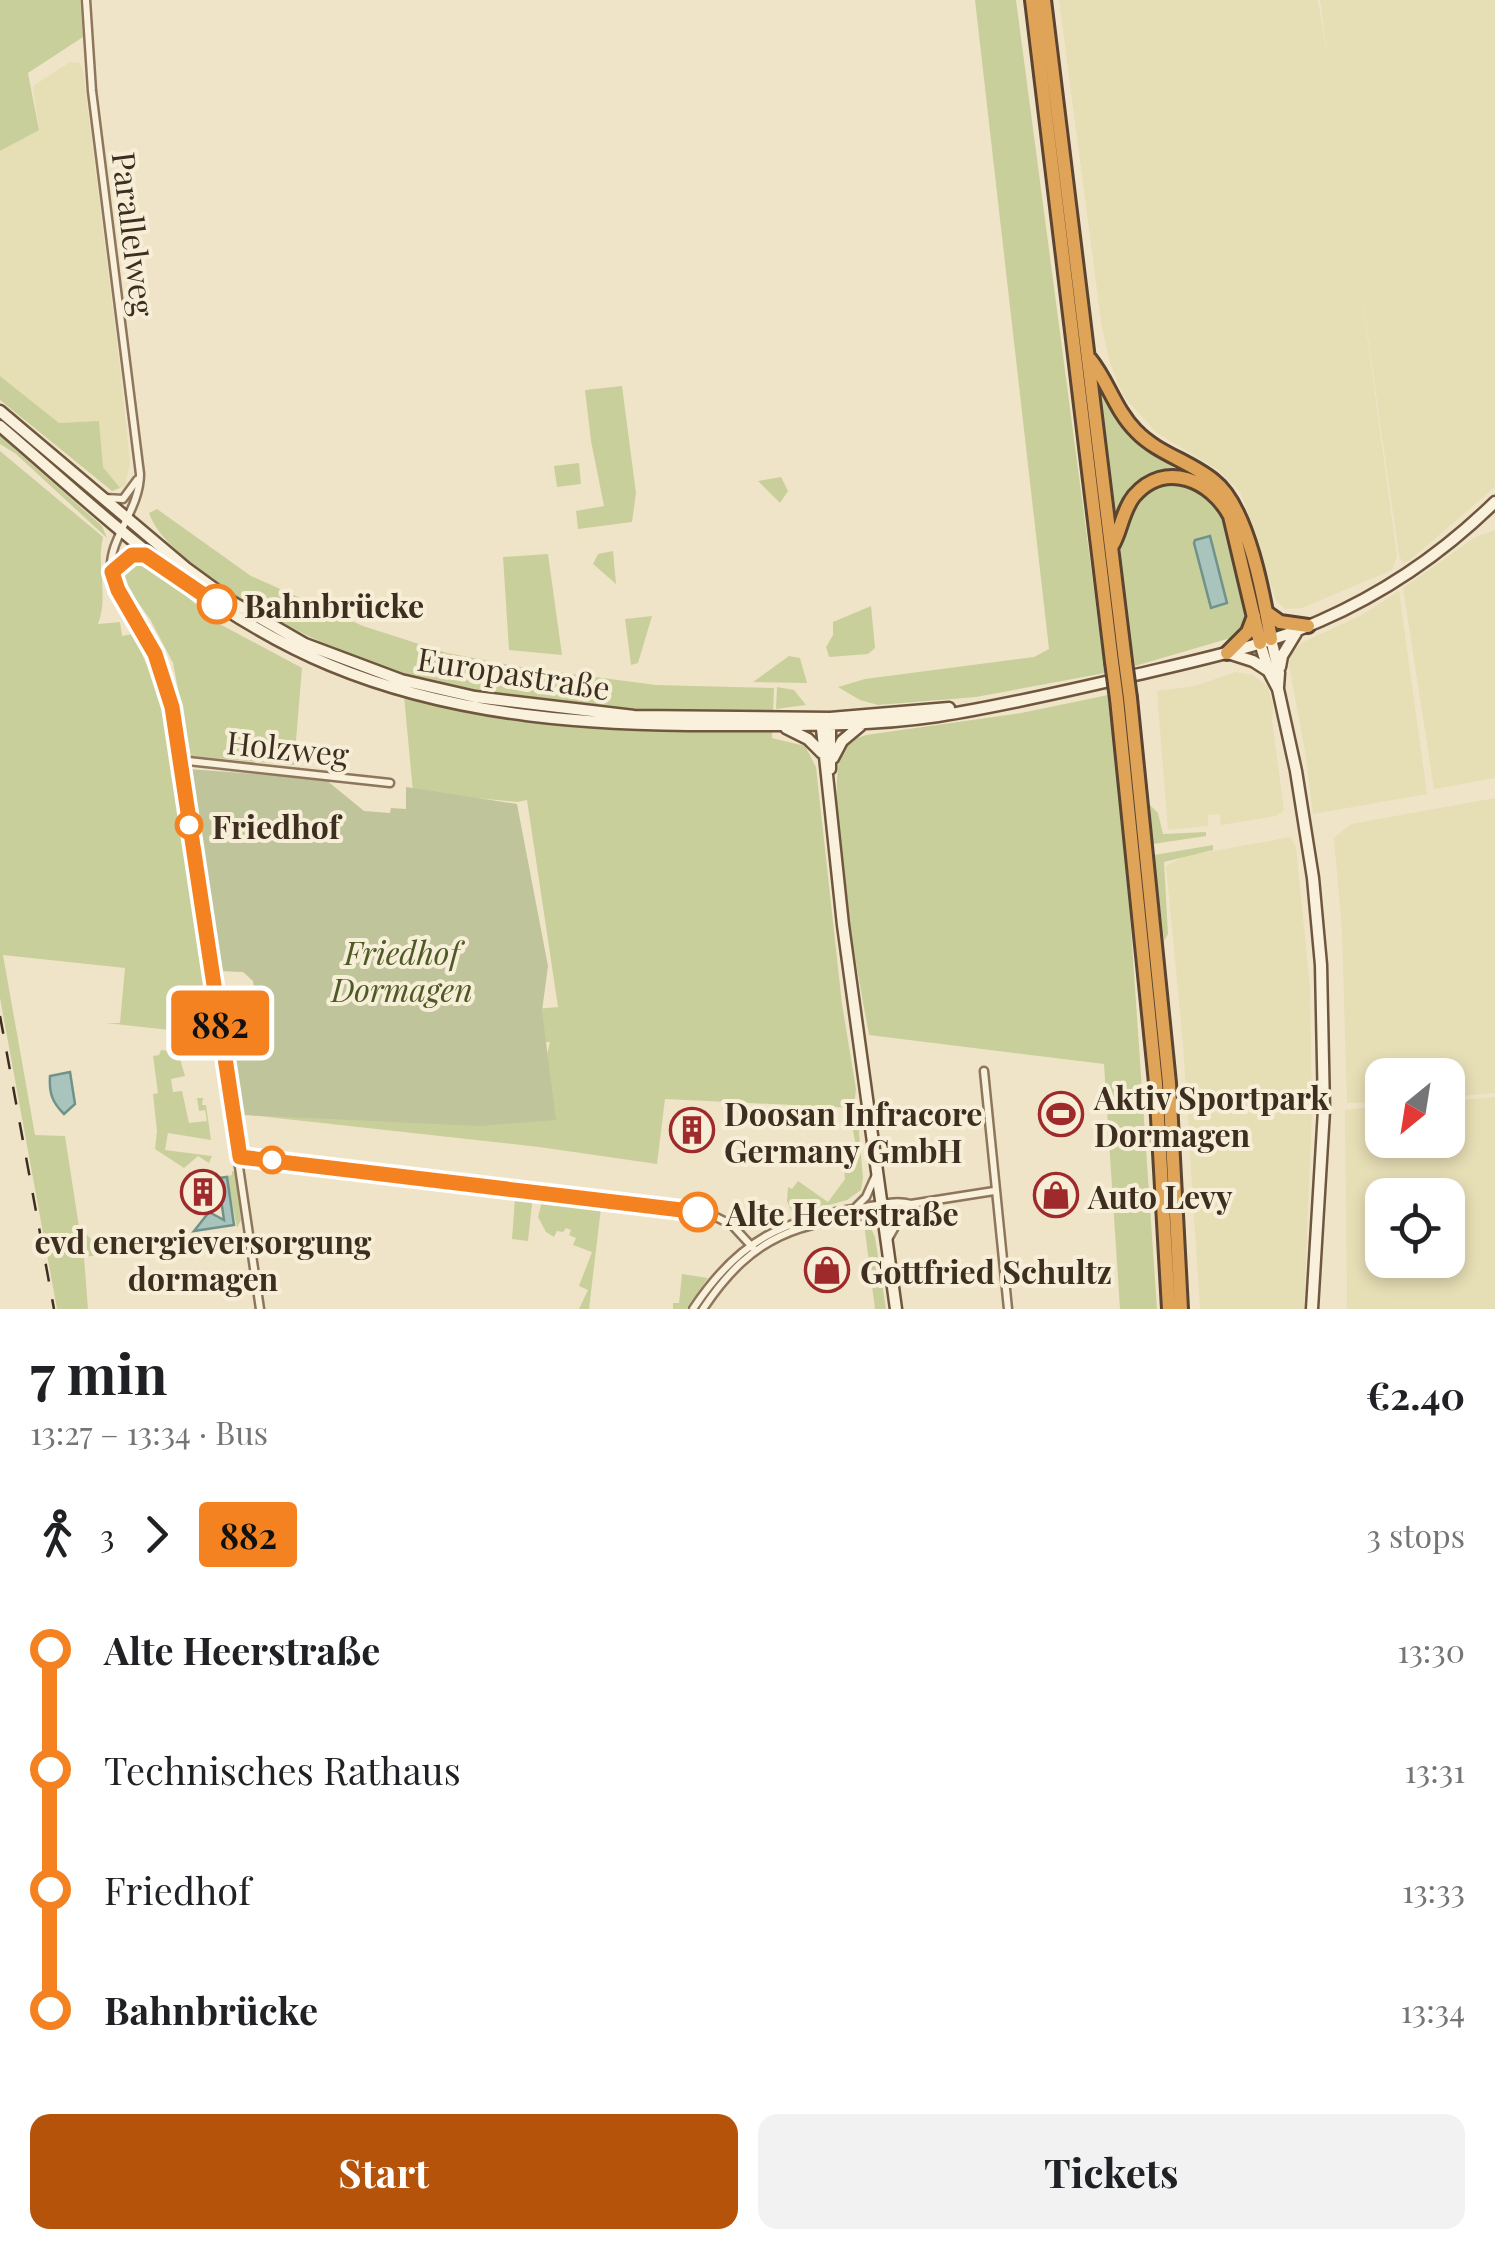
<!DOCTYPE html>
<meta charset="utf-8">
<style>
body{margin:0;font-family:"Playfair Display",serif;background:#f2f2f2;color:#202124;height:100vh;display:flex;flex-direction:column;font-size:38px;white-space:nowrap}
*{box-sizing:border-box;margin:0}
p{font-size:32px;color:#757577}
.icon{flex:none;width:55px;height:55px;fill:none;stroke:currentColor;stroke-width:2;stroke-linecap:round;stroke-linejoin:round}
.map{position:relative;height:1309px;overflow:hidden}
.side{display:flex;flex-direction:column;background:#fff;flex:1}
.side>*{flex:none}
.badge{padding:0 20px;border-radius:8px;font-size:35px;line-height:65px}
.needle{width:65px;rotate:210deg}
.tools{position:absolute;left:1365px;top:1058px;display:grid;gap:20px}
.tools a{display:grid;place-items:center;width:100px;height:100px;border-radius:20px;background:#fff;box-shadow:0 5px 15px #0003;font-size:50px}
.map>.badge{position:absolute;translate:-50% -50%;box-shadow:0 0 0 5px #fff}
.legs{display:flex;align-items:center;gap:15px;height:110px;padding:0 30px;font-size:32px}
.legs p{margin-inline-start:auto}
.head{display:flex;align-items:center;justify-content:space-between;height:170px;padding:0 30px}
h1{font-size:55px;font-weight:700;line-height:75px}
.primary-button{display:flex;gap:20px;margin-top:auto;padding:20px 30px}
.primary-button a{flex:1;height:115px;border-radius:20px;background:#b45309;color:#fff;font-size:40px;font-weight:700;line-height:115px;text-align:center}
.primary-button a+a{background:#f2f2f2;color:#202124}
ul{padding:0 30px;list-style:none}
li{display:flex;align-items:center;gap:35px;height:120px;font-size:38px}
li i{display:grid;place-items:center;width:15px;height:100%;margin:0 12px;background:currentColor}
li i::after{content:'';width:25px;height:25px;margin:-12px;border:8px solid;border-radius:50%;background:#fff}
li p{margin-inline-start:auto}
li:first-child i{background:linear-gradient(#0000 50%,currentColor 0)}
li:last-child i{background:linear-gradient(currentColor 50%,#0000 0)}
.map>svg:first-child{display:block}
.farmland{fill:#e6deb5;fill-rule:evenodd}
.green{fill:#c9cf9b}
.cemetery{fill:#bfc49a}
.water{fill:#a9c4bc;stroke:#6f938a;stroke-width:2.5}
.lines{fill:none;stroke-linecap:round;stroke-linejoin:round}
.street-casing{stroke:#8d765c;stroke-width:11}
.secondary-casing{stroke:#6f573f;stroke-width:15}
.highway-casing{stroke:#5b4430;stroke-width:18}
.street{stroke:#faf1dc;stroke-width:6}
.secondary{stroke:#faf1dc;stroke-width:10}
.highway{stroke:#e0a458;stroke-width:12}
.rail{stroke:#3d2e20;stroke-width:2.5;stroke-dasharray:18 18;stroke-linecap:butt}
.highway-bridge-casing{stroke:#5b4430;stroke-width:18;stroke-linecap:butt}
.highway-bridge{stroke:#e0a458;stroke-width:12}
.line-1-casing{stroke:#fff;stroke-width:22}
.line-1{stroke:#f58220;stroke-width:15}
.stop-1-dot{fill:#fff;stroke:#f58220;stroke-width:5}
.labels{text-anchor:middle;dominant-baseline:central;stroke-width:8;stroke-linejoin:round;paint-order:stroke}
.street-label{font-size:32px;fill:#3d2e20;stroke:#f7eed8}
.stop-label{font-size:32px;font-weight:bold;fill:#3d2e20;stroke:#f7eed8;text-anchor:start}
.park-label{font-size:32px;font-style:italic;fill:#4d5a26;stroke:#f7eed8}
.poi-label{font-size:32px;font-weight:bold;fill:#3d2e20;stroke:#f7eed8;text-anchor:start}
</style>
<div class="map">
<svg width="1495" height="1309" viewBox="0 0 1495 1309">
<rect width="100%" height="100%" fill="#f0e4c8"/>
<path class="farmland" d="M1059 0H1318L1328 60 1320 0H1495V487L1409 561 1403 563 1399 556 1356 253 1397 556 1392 570 1302 608 1285 609 1276 600 1241 493 1218 470 1157 433 1124 397 1110 363 1102 328Z
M70 62 80 63 83 71 120 367 130 463 125 486 120 488 103 467 99 421 59 423 0 376V151L39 129 33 86Z
M1495 530V778L1434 789 1403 588 1474 538Z
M1399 591 1427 794 1313 814 1305 751 1289 665 1292 652 1303 642 1362 615Z
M1236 672 1253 675 1268 687 1273 705 1272 721 1284 810 1276 816 1221 825 1220 814 1208 815V826L1168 830 1157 691 1195 686Z
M1495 798V1093L1448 1097V1075H1382V1102L1347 1103 1342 930 1334 838 1351 824Z
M1291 837 1296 848 1310 987 1312 1110 1304 1309H1200L1183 1043 1166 866 1185 856Z
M1495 1097V1309H1347L1345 1110 1382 1106V1140H1448V1101ZM1382 1195H1448V1260H1382Z"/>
<path class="green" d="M0 0H80L83 37 28 73 39 130 0 151Z
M975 0H1016L1105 673 976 697 878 705 860 700 838 687 865 679 1034 657 1049 649Z
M0 376 59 423 99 421 103 467 120 488 112 491 0 400Z
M1098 379 1122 421 1215 488 1152 479 1116 528Z
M622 386 636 493 632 522 578 529 576 511 604 506 591 441 585 390Z
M0 436 102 526 107 538 16 454 0 444Z
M0 451 103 537C96 568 109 595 98 624L120 622 122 636 133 634 159 692H162L215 1035 106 1023H120L125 968 3 955 35 1135 65 1136 79 1227 97 1245 120 1252 84 1257 88 1309H57L0 998Z
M579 463 581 484 557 487 554 466Z
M781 477 788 491 780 503 758 481Z
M1178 480 1210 493 1226 519 1248 619 1246 627 1234 637 1135 666C1128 624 1106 535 1136 498 1147 486 1163 483 1178 480Z
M157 509 251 576 363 626 447 653 526 668 656 685 774 688 772 738 805 746 816 767 842 1004 856 1089 854 1108 665 1099 657 1164 539 1147 241 1114 235 1071 258 1086 537 1098 550 1042H514L525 1010 558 1007 527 800 518 802 413 792 402 675C328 648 262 618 199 569 179 553 158 537 149 513Z
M613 551 616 584 593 564 598 554Z
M548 554 562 655 509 650 503 557Z
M134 561 150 564 216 622 302 668 294 765 191 756 173 663 150 619 125 585V573Z
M871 606 875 648 868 654 829 657 826 647 833 635V622Z
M652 616 638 663 631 665 625 619Z
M789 656 800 658 807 683 753 682Z
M777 687 794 690 806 705 776 709Z
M1108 695 1127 871 1157 1309H1120L1104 1064 869 1035C859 976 821 790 844 743L866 735 1021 713Z
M1150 805 1158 813 1163 834 1206 832V836L1153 844Z
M1213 845V850L1164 862 1168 934 1164 941 1154 855Z
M161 1050 178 1052 185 1076 171 1079 173 1092 182 1091 189 1123 207 1121 205 1110 199 1111 197 1098H203L202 1105H206L211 1140 168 1133 165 1150 212 1156 209 1163 198 1156 184 1168 155 1149 157 1131 153 1094 158 1093 153 1056 159 1055Z
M857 1109 863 1178 861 1190 847 1200 793 1215 787 1201 788 1187 792 1189 798 1181 828 1202 845 1179 844 1169 857 1151 851 1120 846 1114Z
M232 1171 235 1172 241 1220 237 1228 227 1177 218 1178 232 1175Z
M515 1198 530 1200 532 1204 528 1241 512 1239Z
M542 1201 601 1208 589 1309H579L588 1290 579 1286 592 1252 573 1245 576 1238 569 1235 571 1230 566 1228 563 1232 557 1231 554 1237 546 1232 538 1217Z
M864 1224 870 1226 875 1237 886 1309H875Z
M682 1274 708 1278 686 1309H673V1303H679Z"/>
<path class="cemetery" d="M188 769 325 779 364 811 390 813 391 808 406 809V787L517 804 548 966 542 1011 556 1120 479 1126 243 1115 231 1048 268 1041 260 988H254L253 981 243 972 219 971Z"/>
<path class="water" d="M1210 536 1227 603 1211 608 1194 543 1195 540Z
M70 1072 75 1104 64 1114C52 1102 49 1093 50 1076Z
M227 1177 234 1225 194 1231 209 1212 224 1220 218 1178Z"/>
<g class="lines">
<defs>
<path id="street" d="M86 0 92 91 140 474C140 510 108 539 111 571 114 594 134 614 145 633 158 656 166 682 171 707L260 1309
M105 498 123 499 137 480
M112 571 132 555 148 557
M179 760 390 783
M984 1071 1008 1309
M240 1157 710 1214 732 1225 755 1250
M856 1207 866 1197 875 1177
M887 1241 905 1209
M693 1309C739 1239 785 1218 866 1207 881 1204 896 1200 911 1204
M703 1309C761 1222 810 1224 905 1209L911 1204 994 1191"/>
<path id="secondary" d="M0 411 186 568 234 603 305 644 401 680 475 697 634 716 830 718 949 708
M0 426C104 515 202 612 330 665 457 718 597 726 733 725 802 725 870 726 938 716 1002 706 1067 691 1131 676 1194 661 1259 648 1320 621 1384 593 1445 551 1495 502
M1271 639 1279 673 1278 687
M1260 643 1269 672 1278 689 1296 771 1313 878 1321 965 1324 1110 1312 1309
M1228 653 1253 661 1267 670
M1280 667 1282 656 1296 633
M821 719 843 925 896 1309
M786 728 808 739 822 753
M833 758 842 741 860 726
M830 769V721"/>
<path id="highway" d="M1032 0 1112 662
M1044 0 1125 661
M1090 359C1108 381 1115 410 1136 431 1158 454 1190 461 1214 481 1248 507 1264 598 1271 639
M1112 546C1121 531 1122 511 1134 496 1165 460 1211 480 1230 516L1260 643
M1266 612 1280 622 1308 626
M1227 653 1248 632 1254 616
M1130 698 1169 1083 1181 1309
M1117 699 1156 1083 1169 1309"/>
</defs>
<use href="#street" class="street-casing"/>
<use href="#secondary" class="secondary-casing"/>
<use href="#highway" class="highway-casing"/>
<use href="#street" class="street"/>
<use href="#secondary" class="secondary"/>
<use href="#highway" class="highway"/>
<path class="rail" d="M0 1016 54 1309"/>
<defs>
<path id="highway-bridge" d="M1125 661 1130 698
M1112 662 1117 699"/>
</defs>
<use href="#highway-bridge" class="highway-bridge-casing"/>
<use href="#highway-bridge" class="highway-bridge"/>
</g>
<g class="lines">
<defs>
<path id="line-1" d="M217 604 145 555H132L112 572 118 590 155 654 172 707 240 1157 698 1212"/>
</defs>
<use href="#line-1" class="line-1-casing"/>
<use href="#line-1" class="line-1"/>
</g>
<defs>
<symbol id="stadium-ring" viewBox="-11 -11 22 22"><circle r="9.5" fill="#f7eed8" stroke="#9e2a2b" stroke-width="1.5"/><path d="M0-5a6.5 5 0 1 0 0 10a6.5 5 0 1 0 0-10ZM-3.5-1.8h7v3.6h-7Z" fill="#9e2a2b"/></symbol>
<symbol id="building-ring" viewBox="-11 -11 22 22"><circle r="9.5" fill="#f7eed8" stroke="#9e2a2b" stroke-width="1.5"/><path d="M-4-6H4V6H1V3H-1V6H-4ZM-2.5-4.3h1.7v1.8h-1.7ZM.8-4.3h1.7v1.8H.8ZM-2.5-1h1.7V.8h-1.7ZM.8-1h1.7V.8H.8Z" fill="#9e2a2b"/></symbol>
<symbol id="shop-ring" viewBox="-11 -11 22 22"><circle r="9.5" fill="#f7eed8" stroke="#9e2a2b" stroke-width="1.5"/><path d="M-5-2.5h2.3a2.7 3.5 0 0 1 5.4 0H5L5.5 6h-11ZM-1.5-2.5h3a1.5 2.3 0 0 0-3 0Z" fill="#9e2a2b"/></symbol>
</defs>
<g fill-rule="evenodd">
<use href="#stadium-ring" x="1036" y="1089" width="50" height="50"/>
<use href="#building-ring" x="667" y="1105" width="50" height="50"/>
<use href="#building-ring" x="178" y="1167" width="50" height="50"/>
<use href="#shop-ring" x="1031" y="1170" width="50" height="50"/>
<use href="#shop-ring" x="802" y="1245" width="50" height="50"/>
</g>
<g class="stop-1-dot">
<circle cx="217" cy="604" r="18"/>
<circle cx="189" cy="825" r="12"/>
<circle cx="272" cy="1160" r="12"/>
<circle cx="698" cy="1212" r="18"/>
</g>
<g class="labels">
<g class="street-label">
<text transform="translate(135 234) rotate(83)">Parallelweg</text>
<text transform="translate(514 672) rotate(9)">Europastraße</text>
<text transform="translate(288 747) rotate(6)">Holzweg</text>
</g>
<g class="stop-label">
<text x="244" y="604">Bahnbrücke</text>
<text x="212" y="825">Friedhof</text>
<text x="726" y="1212">Alte Heerstraße</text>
</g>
<g class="park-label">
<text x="402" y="951">Friedhof<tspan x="402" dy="37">Dormagen</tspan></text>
</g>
<g class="poi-label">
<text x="1094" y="1096">Aktiv Sportpark<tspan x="1094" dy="37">Dormagen</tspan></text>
<text x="724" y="1112">Doosan Infracore<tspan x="724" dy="37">Germany GmbH</tspan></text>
<text x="1088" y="1195">Auto Levy</text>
<text x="203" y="1240" text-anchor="middle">evd energieversorgung<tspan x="203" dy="37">dormagen</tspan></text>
<text x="860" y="1270">Gottfried Schultz</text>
</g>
</g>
</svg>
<div class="tools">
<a><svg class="needle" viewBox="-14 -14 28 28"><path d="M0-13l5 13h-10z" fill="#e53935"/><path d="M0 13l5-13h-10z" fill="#757577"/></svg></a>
<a><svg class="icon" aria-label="locate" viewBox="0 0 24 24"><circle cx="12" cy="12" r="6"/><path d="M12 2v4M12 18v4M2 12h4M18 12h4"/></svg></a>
</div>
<b class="badge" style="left:220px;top:1023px;background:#f58220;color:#111">882</b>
</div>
<section class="side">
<div class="head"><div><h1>7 min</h1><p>13:27 – 13:34 · Bus</p></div><b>€2.40</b></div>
<div class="legs"><svg class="icon" aria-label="walk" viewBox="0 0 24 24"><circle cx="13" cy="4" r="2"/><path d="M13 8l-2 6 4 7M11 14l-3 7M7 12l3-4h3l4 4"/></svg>3<svg class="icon" aria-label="forward" viewBox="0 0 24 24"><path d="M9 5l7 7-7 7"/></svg><b class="badge" style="background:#f58220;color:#111">882</b><p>3 stops</p></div>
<ul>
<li><i style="color:#f58220"></i><b>Alte Heerstraße</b><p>13:30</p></li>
<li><i style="color:#f58220"></i><span>Technisches Rathaus</span><p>13:31</p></li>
<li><i style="color:#f58220"></i><span>Friedhof</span><p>13:33</p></li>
<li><i style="color:#f58220"></i><b>Bahnbrücke</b><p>13:34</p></li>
</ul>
<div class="primary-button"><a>Start</a><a>Tickets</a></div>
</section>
